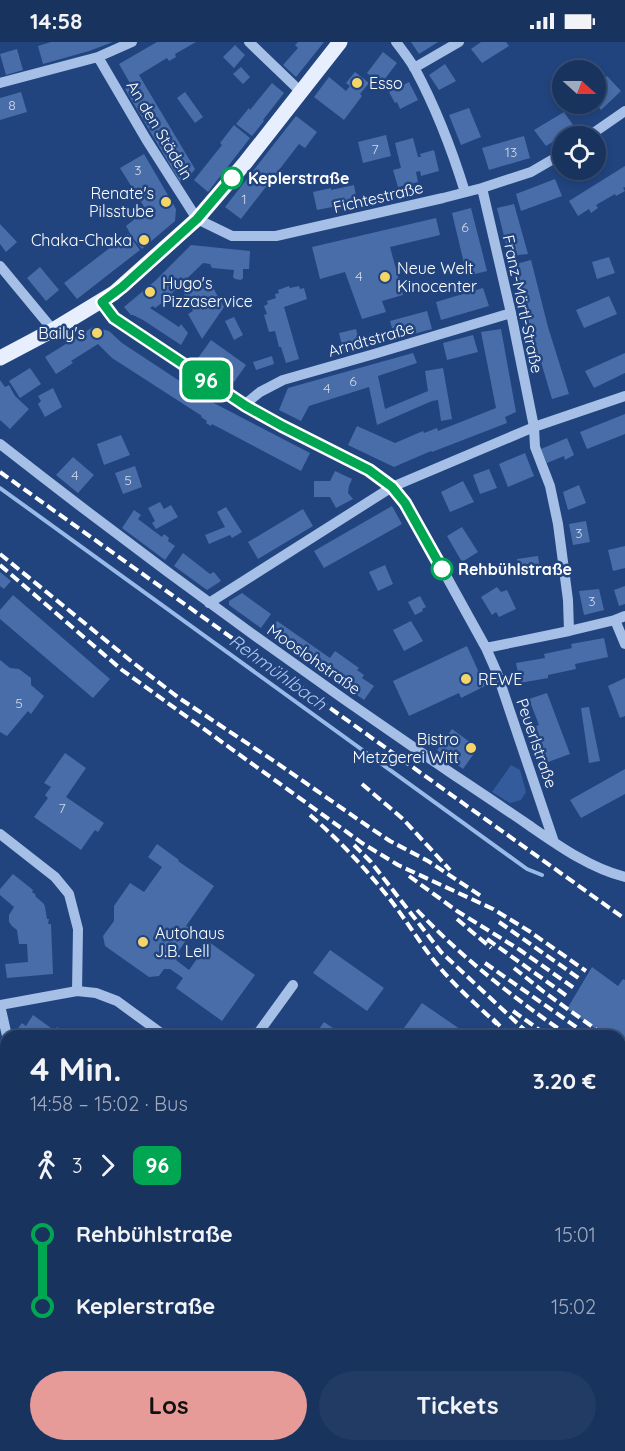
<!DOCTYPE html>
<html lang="de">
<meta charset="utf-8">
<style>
body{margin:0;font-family:Quicksand,sans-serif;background:#223b65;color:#f1f3f6;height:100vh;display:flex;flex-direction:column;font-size:22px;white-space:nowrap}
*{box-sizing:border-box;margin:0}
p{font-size:20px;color:#9faabd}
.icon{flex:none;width:33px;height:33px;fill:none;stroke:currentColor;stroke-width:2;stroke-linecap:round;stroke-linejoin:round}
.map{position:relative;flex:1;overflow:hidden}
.panel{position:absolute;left:0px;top:988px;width:626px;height:422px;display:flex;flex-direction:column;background:#19335f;border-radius:18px 18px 0 0;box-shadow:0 3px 9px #0003,0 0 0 2px #374e74}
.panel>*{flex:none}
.badge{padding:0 12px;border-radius:9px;font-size:21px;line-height:39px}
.needle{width:39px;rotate:111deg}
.buttons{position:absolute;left:552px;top:18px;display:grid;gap:12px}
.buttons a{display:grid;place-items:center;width:54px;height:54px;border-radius:50%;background:#19335f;box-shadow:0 3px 9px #0003,0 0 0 2px #374e74;font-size:30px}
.map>.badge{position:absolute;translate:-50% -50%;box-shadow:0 0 0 3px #fff}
.legs{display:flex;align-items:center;gap:9px;height:66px;padding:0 30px;font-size:20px}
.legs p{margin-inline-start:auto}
.summary{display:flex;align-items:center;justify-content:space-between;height:102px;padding:0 30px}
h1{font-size:33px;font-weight:700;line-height:45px}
.cta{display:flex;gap:12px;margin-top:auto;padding:12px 30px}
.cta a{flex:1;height:69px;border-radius:36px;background:#e69b98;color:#111;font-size:24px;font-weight:700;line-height:69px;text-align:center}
.cta a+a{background:#223b65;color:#f1f3f6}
ul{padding:0 30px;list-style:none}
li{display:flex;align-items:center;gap:21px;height:72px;font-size:22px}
li i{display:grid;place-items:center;width:9px;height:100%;margin:0 8px;background:currentColor}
li i::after{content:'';width:15px;height:15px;margin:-8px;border:4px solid;border-radius:50%;background:#19335f}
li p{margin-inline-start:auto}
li:first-child i{background:linear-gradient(#0000 50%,currentColor 0)}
li:last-child i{background:linear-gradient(currentColor 50%,#0000 0)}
.status{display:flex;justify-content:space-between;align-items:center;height:42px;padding:0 30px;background:#19335f;direction:ltr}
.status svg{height:16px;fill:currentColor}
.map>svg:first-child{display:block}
.green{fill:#345c9d}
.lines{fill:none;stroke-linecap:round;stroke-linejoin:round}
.stream{stroke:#99b9e8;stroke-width:4}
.building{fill:#496da8}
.minor{stroke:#a5bfe7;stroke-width:10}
.major{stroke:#e7eefd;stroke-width:15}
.rail{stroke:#fff;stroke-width:4;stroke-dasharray:10 4.5;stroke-linecap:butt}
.line-1-casing{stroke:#fff;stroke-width:14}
.line-1{stroke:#00a651;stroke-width:9}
.poi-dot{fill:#f4d567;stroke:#21447f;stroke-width:2}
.stop-1-dot{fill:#fff;stroke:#00a651;stroke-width:3}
.labels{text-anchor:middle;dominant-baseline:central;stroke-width:5;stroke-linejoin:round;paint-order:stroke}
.number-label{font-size:14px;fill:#d2dae9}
.poi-label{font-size:16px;fill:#fff;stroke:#21447f;text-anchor:start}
.street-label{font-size:16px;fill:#fff;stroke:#21447f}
.stop-label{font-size:16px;font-weight:bold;fill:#fff;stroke:#21447f;text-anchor:start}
.water-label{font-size:18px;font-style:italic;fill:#b1c9ef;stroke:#21447f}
</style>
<div class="status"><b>14:58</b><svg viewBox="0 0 49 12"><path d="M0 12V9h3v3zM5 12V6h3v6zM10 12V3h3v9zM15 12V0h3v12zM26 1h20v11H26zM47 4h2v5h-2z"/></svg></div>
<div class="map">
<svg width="625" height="1409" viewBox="0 0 625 1409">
<rect width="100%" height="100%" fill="#21447f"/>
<path class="green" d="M511 723 520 728 526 750 521 758 510 761 492 750Z"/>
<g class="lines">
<path class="stream" d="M0 446 527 827 542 833"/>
</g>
<path class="building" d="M51 0H113L89 9 43 22 38 4Z
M157 0H196L175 12 176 15 169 19 167 16 139 33 195 127 189 135 180 140 125 47 131 43 119 22Z
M298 0H324L296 35 283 23 298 6 295 3Z
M411 0H438L419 12Z
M481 0H506L509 4 482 21 471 7Z
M235 3 245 13 234 26 223 15Z
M17 7 23 28 6 33 0 12Z
M383 10 397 21 381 42 367 31Z
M445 22 456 39 439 48 429 33Z
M241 25 250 35 243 42 233 32Z
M355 30 369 41 360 52 362 54 344 78 314 55 329 35 346 49 350 44 346 41Z
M607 34 621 49 601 68 596 62V45Z
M409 40 418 58 400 67 397 60 395 61 389 50Z
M272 41 284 51 263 78 264 79 252 94 236 82 249 66 250 68Z
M21 50 27 70 0 78V56Z
M185 50 203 75 195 81 177 56Z
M469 66 481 95 461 103 449 73Z
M564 70 575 86 546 104 534 88Z
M296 74 317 90 305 106 299 102 241 177 225 165Z
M234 83 250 96 208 150 194 138 222 103 220 101Z
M386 93 391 114 363 121 358 100Z
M524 94 530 116 489 128 482 106Z
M413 96 418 115H421L420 112 434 108 439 129 421 134 420 129 416 130 418 140 398 145 393 128 401 126 395 101Z
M144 112 176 167 175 179 142 207 132 195 126 184 146 168 120 126Z
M625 124V145L623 146 625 149 616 154 615 152 596 163 598 166 591 171 589 167 578 174 569 159Z
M555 137 562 154 521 169 516 152Z
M354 143 357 160 317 168 313 150 331 146V148Z
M514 162 528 212 509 214 497 166Z
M471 166 487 229 467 234 452 171Z
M436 176 440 193 390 205 403 253 382 259 386 270 362 277 345 230 320 237 312 205Z
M0 182 17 200 6 210 0 202Z
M128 192 140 208 77 257 64 241Z
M191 203 250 209 249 227H243V236L241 238 235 237 233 235 234 228 212 226 210 222 203 221 166 257 164 254 161 257 163 260 155 266 153 264 150 266 179 285 181 282 188 291 181 303 143 278 133 273H131L124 265 155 239Z
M609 215 615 231 597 237 592 220Z
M531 218 548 285 569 352 552 357 512 223Z
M40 225 59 248 46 259 27 236Z
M209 239 224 265 202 297 188 272 193 269 184 252Z
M289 244 290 246 299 244 300 247 304 246 307 257 284 265 299 317 286 321 281 305H279L275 289 269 290 264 273 267 272 264 264 268 262 267 259 276 256 275 252 279 251 278 248Z
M483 246 489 264 441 278 436 260Z
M609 254 617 272 584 286 576 268Z
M427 269 432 287 395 297 390 279Z
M234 275 243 293 234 298 225 279Z
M93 285 109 289 122 301 210 359 310 411 301 429 212 382 211 384 206 381 207 379 201 375 202 374 112 316 98 302 71 319 73 321 56 332 45 315Z
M356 287 361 307 344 311 339 291Z
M501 287 516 370 505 375 507 381 432 410 431 409 394 425 348 403 357 384 395 401 423 389 424 391 437 386 438 389 496 366 481 290Z
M473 293 478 310 447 318 443 301Z
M211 298 246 323 234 340 198 316Z
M413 311 417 321 378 334 385 367 428 349 425 329 443 326 452 377 441 379 438 358 432 359 377 383 369 345 309 364 301 379 279 368 288 346Z
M625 311V331L594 346 585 329Z
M272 314 274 322 256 328 253 320Z
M30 326 41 342 20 356 9 339Z
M0 338 5 345 9 343 15 354 29 367 10 387 0 378Z
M53 346 62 365 45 375 38 362 41 359 38 354Z
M625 372V392L587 407 580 390Z
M121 393 130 413 104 423 97 402Z
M567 396 574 413 565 418 564 414 547 421 541 407Z
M525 411 534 434 508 445 499 422Z
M73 415 94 433 78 451 56 433Z
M135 424 142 445 123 452 115 431Z
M489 427 497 446 480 452 473 433Z
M335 429 352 437 349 444 348 451 353 457 336 466 330 455H314V439H330Z
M463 439 474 460 450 470 441 450Z
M579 443 586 461 568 468 563 450Z
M160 460 164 467 171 463 178 475 156 487 152 481 155 479 148 466Z
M392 464 402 482 324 526 314 509Z
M226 465 242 490 232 496 230 493 209 502 205 493 225 485 217 470Z
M303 467 313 484 258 517 248 500Z
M134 468 141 473 138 477 162 495 164 492 169 496 168 499 175 504 165 518 122 486Z
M586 479 590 500 573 503 569 482Z
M462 485 478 510 462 520 447 494Z
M625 504V526L613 529 608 508Z
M183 511 210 532 214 530 221 539 207 548 174 524Z
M538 514 540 527 520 531 517 517Z
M385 523 393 542 378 549 369 530Z
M0 530 11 539 4 547 0 544Z
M625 544V562L619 564 614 548Z
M497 545 501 550 507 548 516 567 499 575 496 570 492 573 481 555Z
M599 547 604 568 584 573 579 549Z
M242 551 271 572 261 586 229 563V559Z
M13 553 110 637 93 656 0 577V568Z
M420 554 426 565 422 567 423 569 415 573 408 560Z
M277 579 330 616 335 609 359 626 357 628 364 633 362 636 374 644 364 658 269 590Z
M411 579 423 599 404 609 393 588Z
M604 596 608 615 575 622 576 627 548 633V636L520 641 516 621 545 616 544 612 572 606 571 602Z
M467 604 485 644 461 656 459 651 409 674 393 639Z
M0 618 10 626 19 627 31 636V643L44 654 31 672 28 669 7 694 0 690Z
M625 636V674L620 676 608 644Z
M547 651 570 712 548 720 536 684 539 683 529 657Z
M589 665 600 719 589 721 581 666Z
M452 687 478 706 463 727 437 708Z
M65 711 86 726 66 755 104 781 98 790 95 788 81 808 34 775 48 756 45 753 51 745 44 741Z
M625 727V752L581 776 570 758Z
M157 802 179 818 178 819 214 844 186 884 193 888 178 910 180 912 176 918 189 928 209 900 255 933 222 979 176 946 183 936 170 927H164L159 934 149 935 105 904 103 894 114 879V864L130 841 144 850 162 825 148 815Z
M13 832 33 848 32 850 36 853 35 854 44 862 45 865 47 877H49L48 882H51L53 932 7 936 5 922 28 920 27 902H19L17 888 12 884 9 880V873L14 865 0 853V847Z
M330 908 384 946 367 969 313 931Z
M592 925 618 944 623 937 625 938V1135L620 1131V994H602L603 992 567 967Z
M422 961 470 994H416L404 986Z
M33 973 55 989 57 985 68 992 66 994H24L16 989 22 981 26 984Z
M324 980 345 994H314Z
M0 1143 6 1148V1173L0 1168Z
M625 1146V1185H623L620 1183V1148Z
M0 1197 6 1201V1229L0 1224Z
M620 1199 625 1212V1227L620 1229Z
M5 1261 6 1284 0 1286V1263Z
M0 1343 6 1361V1366L0 1368Z
M620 1374 625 1378V1382L620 1389 625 1393V1409H613L606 1404H620Z
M6 1402V1404H11L12 1406 19 1404H66L67 1409H0V1403Z
M90 1404H122V1406L102 1409H91Z
M284 1404H290L297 1409H280Z
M351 1404H383L391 1409H359Z
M454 1404H564L561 1409H461Z"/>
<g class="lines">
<path class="minor" d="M249 0 301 50
M396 0C403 9 410 18 415 27 436 66 452 108 465 150
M98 15 146 97 197 177 232 194H276L443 156 482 146 531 130 562 112
M414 26 459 0
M0 41 98 15 132 0
M589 94 625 69
M482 146 511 271 534 385 535 405 550 444 558 482 568 558 569 589
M0 224 53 288
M102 260 114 276 246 364 282 384 369 428 392 445 405 461 423 492 486 606 497 631 554 800
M246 364 249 359 260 350 283 338 374 312 511 271
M0 402C148 518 299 628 454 733 480 750 505 767 530 784 559 804 590 826 625 835
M209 561 392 445 534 385 625 354
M615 578 625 602
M486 606 569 589 615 578 625 574
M0 792 55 835 69 852 78 887 77 949
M0 963 77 949 96 951 117 959 165 994
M0 963 7 994
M256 994 293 943
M620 1320 625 1324
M147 1409 178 1404"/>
<path class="major" d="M0 316 53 288 114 251 197 177 245 121 340 0
M0 1180 6 1184
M315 1404 322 1409"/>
<path class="rail" d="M0 430 625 877
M0 512 131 619 179 656 274 719 369 785 390 799 428 819 481 854
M0 523 122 628 362 801 398 823 493 867 529 889 586 929
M362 742 403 777 450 828
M310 773C339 798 365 826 389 856 407 879 422 905 441 927 458 947 478 964 497 982
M354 803 371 820 441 910 531 994
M409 834 457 869 520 908 574 946
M417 868C462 916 515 957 569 994
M457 877 491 906
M499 880 580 937
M487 897 567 954
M485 921 589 994
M514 926 544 950 601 991
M513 969 548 994
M493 977 510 994"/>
</g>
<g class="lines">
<defs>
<path id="line-1" d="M232 136 197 177 122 245 102 260 114 276 246 364 282 384 369 428 392 445 405 461 442 527"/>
</defs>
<use href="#line-1" class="line-1-casing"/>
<use href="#line-1" class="line-1"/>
</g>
<g class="poi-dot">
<circle cx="357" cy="41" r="6"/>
<circle cx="166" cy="160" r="6"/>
<circle cx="144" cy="198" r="6"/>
<circle cx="385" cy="235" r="6"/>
<circle cx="150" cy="250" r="6"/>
<circle cx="97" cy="291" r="6"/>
<circle cx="466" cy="637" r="6"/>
<circle cx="471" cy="706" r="6"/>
<circle cx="143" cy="900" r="6"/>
</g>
<g class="stop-1-dot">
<circle cx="232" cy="136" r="10"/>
<circle cx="442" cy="527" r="10"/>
</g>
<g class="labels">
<g class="number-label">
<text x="12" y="63">8</text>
<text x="375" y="107">7</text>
<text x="511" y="110">13</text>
<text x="138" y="128">3</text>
<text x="244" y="157">1</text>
<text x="465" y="185">6</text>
<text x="359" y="234">4</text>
<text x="353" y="339">6</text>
<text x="327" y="346">4</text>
<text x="75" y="433">4</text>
<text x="128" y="438">5</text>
<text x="579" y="491">3</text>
<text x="592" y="559">3</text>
<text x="19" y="661">5</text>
<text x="62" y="766">7</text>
</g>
<g class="poi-label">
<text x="369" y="41">Esso</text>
<text x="154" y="151" text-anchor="end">Renate's<tspan x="154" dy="18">Pilsstube</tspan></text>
<text x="132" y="198" text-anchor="end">Chaka-Chaka</text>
<text x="397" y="226">Neue Welt<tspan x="397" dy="18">Kinocenter</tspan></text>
<text x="162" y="241">Hugo's<tspan x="162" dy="18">Pizzaservice</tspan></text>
<text x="85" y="291" text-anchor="end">Baily's</text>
<text x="478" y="637">REWE</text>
<text x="459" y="697" text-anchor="end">Bistro<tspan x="459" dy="18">Metzgerei Witt</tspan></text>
<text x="155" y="891">Autohaus<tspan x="155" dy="18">J.B. Lell</tspan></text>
</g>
<g class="street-label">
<text transform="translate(160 88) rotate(59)">An den Städeln</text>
<text transform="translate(378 155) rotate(-13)">Fichtestraße</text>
<text transform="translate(523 262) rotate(78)">Franz-Mörtl-Straße</text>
<text transform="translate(371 297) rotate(-16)">Arndtstraße</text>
<text transform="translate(314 617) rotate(35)">Mooslohstraße</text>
<text transform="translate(537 701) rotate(71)">Peuerlstraße</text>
</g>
<g class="stop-label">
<text x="248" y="136">Keplerstraße</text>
<text x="458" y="527">Rehbühlstraße</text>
</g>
<g class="water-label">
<text transform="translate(278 630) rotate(36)">Rehmühlbach</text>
</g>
</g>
</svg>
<div class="buttons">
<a><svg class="needle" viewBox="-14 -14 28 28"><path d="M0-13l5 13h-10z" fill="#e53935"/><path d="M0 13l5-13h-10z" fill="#9faabd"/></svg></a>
<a><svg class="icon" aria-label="locate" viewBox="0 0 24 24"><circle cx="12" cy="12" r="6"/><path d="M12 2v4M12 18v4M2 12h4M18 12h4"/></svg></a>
</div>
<b class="badge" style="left:206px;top:338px;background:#00a651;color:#fff">96</b>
<section class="panel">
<div class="summary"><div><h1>4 Min.</h1><p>14:58 – 15:02 · Bus</p></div><b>3.20 €</b></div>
<div class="legs"><svg class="icon" aria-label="walk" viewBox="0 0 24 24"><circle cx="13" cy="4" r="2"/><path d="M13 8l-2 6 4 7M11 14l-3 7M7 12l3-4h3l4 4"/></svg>3<svg class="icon" aria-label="forward" viewBox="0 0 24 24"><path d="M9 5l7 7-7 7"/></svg><b class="badge" style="background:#00a651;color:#fff">96</b></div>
<ul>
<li><i style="color:#00a651"></i><b>Rehbühlstraße</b><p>15:01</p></li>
<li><i style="color:#00a651"></i><b>Keplerstraße</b><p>15:02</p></li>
</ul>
<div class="cta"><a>Los</a><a>Tickets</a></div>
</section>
</div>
